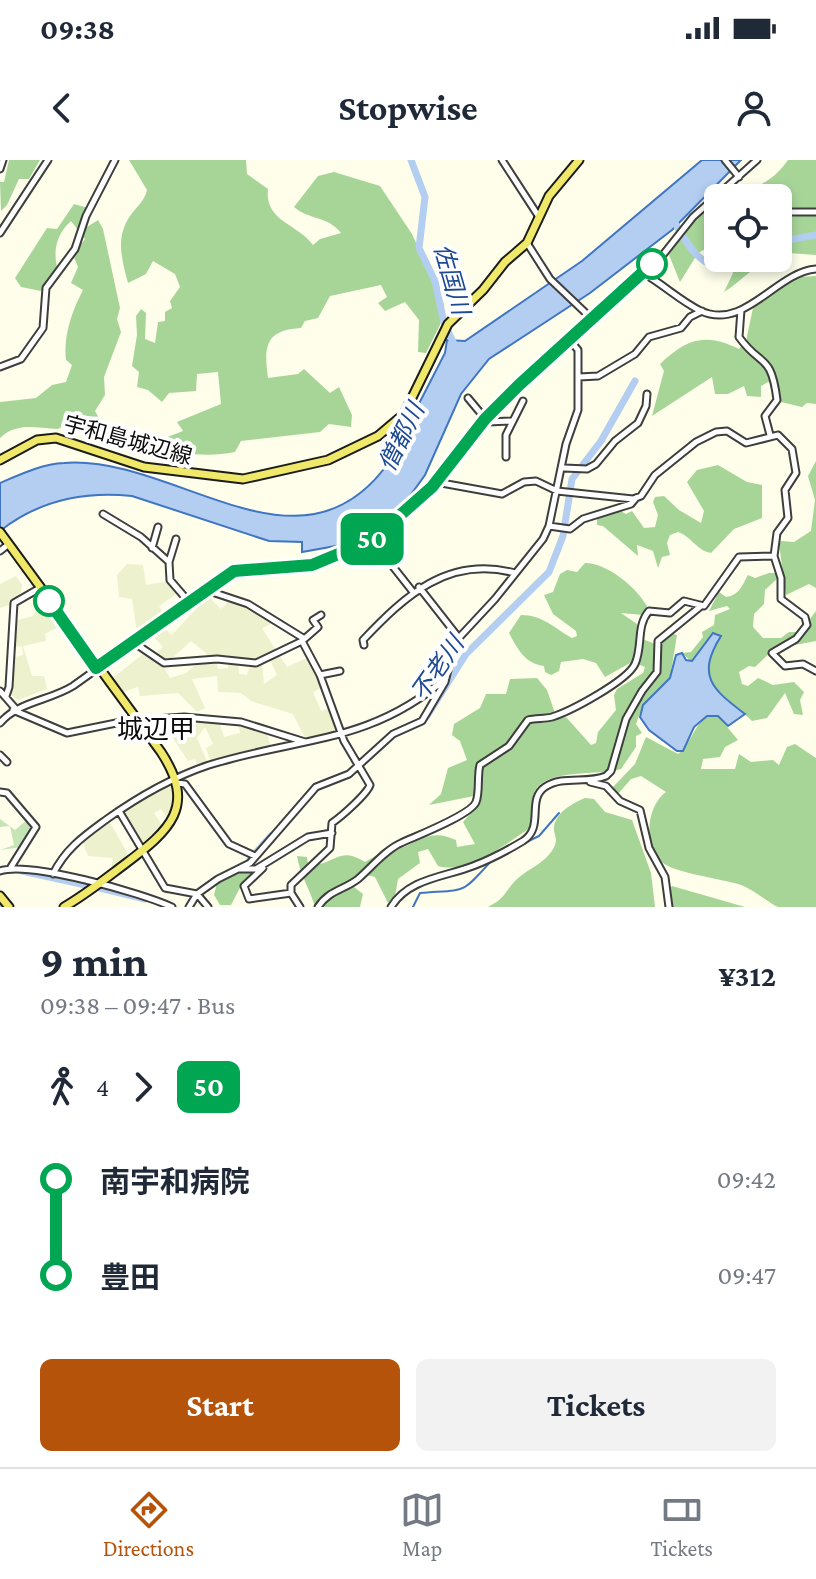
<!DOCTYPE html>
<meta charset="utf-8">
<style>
body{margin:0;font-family:"Crimson Pro","Noto Sans JP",serif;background:#f2f2f3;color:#1f2937;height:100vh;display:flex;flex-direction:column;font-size:30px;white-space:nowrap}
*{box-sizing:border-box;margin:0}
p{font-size:26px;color:#747a83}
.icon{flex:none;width:44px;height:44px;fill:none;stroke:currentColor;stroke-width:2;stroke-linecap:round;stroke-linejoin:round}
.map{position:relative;height:747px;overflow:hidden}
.panel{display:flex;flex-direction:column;background:#fff;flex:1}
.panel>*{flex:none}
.badge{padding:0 16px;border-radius:12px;font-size:28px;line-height:52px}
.buttons{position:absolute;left:704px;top:24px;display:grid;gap:16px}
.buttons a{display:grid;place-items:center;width:88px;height:88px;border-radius:12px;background:#fff;box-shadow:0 4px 12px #0003;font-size:40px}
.map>.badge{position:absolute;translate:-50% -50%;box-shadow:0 0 0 4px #fff}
.legs{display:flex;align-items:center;gap:12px;height:88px;padding:0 40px;font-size:26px}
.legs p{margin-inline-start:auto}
.overview{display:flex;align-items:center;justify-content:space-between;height:136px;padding:0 40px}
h1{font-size:44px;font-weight:700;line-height:60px}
.cta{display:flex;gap:16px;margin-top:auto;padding:16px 40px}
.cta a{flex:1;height:92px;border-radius:12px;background:#b45309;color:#fff;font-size:32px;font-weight:700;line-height:92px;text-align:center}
.cta a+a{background:#f2f2f3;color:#1f2937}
ul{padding:0 40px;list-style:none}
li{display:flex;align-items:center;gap:28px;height:96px;font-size:30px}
li i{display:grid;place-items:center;width:12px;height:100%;margin:0 10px;background:currentColor}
li i::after{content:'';width:20px;height:20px;margin:-10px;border:6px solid;border-radius:50%;background:#fff}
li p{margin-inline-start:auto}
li:first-child i{background:linear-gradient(#0000 50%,currentColor 0)}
li:last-child i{background:linear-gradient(currentColor 50%,#0000 0)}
.status{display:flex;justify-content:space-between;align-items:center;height:56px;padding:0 40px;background:#fff;direction:ltr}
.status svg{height:22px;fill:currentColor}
header{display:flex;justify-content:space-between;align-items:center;height:104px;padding:0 40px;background:#fff;font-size:36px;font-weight:700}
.dock{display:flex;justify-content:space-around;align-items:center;height:112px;border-top:2px solid #e0e1e3;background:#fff;font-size:22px;color:#747a83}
.dock a{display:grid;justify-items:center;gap:4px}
.dock .selected{color:#b45309}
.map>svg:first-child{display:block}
.farmland{fill:#edf1cd}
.green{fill:#c6e5b7}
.forest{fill:#a7d598}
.water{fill:#b3cef1;stroke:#3f75c3;stroke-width:2}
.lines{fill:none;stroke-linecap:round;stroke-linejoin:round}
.stream{stroke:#3f75c3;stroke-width:2}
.river{stroke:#b3cef1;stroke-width:7}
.minor-casing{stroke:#3e3e3e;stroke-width:9}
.major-casing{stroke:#1c1c1c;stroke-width:11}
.minor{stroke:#fff;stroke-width:5}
.major{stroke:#efe869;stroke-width:7}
.line-1-casing{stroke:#fff;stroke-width:18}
.line-1{stroke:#00a651;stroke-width:12}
.stop-1-dot{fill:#fff;stroke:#00a651;stroke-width:4}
.labels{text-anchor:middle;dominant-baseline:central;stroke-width:8;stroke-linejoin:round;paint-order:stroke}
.street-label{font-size:22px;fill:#0b0b0b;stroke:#fff}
.water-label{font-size:24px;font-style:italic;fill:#1e4993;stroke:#fff}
.quarter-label{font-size:26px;fill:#0b0b0b;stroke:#fff}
</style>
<div class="status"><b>09:38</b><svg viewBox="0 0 49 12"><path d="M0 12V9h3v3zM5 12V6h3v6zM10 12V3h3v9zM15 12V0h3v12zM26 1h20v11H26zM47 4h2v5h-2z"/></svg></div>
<header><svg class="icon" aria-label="back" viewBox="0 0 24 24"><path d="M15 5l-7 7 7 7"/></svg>Stopwise<svg class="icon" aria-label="person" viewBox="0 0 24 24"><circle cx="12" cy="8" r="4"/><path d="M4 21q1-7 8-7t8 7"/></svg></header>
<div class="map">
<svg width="816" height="747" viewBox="0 0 816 747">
<rect width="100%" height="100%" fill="#fefeeb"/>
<path class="farmland" d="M127 404 143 405 146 425 169 421 179 432 159 446 166 456 144 472 138 471 136 466 132 439 119 437 117 415Z
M16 416 22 425 21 432 12 444 0 448V424Z
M208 436 221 449 230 440 247 445 275 462 262 468 277 492 260 501 207 498V494L191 481 172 498 160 499 155 494 163 487 150 473 160 465 172 475Z
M42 440 60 466 45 474 46 481 23 486 32 516H44L47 529 18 540 10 534 11 498 23 495 22 486 13 487 14 461 33 456Z
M144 493 162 504 170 518 186 513 199 502 216 501 218 509 228 508V502L238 503 239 514 247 515 250 504H262L264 524 277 515 270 500 279 495 287 507 309 497 323 527 313 532 321 551 330 548 339 572 306 580 293 554 251 541 241 533 218 532 217 516 192 519 205 548 197 552 178 533 140 536 138 527 123 532 113 518Z
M187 558 219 561 224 577 240 573 238 563 267 573 271 588 211 603 206 588 213 584 205 567 197 578 208 604 198 608 195 599 188 601 167 569 160 572 167 559Z
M173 622 175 637 169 660 161 649 154 653 164 668 143 686 121 652Z
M109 661 129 696 111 711 113 698 88 696 82 680Z"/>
<path class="green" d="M0 659 15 670 28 659 35 668 22 687 0 690 14 685 10 666 0 667Z"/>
<path class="forest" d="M9 0H40L29 19H19L7 45 1 51 0 22H4Z
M129 0H246L247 14 268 29C264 61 298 64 313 85L320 79 341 73C328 56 309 60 294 47L318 16 334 12 380 26 412 74 444 144 440 165 426 193 418 192 419 160 405 142 385 151 378 143 387 137 381 125 330 136 318 158 305 161 301 168C264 170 264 188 268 218L298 214 304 209 330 233 339 227 352 255 351 267 329 264 320 272 241 281 235 292C206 298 183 293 153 288L152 283 183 271 177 262 221 244 218 212 197 214 196 231 169 233 162 242 148 230 137 227 139 212 132 206 137 175 136 156 141 149 146 153 145 179 155 183 158 162 165 161V152L172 148 170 141 180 127 175 114 153 101 146 114 128 123C122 100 115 78 130 56 137 46 144 42 147 30Z
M788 0H816V95L789 93 778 97V38H718C748 31 770 26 788 0Z
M718 38V82L698 93 680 122 669 95C683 70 689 47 718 38Z
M74 44 88 48 82 62 87 67 98 60 103 69 120 148 117 159 121 172 104 217 105 235 95 251 104 267 100 273 69 263 58 269C35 268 17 262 0 278V242L36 238 52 225 66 222 72 205 66 200C63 176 72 151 83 130L71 123 78 107 73 95 85 79 71 61C57 74 53 89 57 107L41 131 21 127 15 118 47 68 57 69Z
M728 98H774C754 105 742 121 724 132L733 113Z
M816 116V244L807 243 802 247 781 242 778 225 768 222 761 226V237L747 236 744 226 728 234H715L712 217 652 256 664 211 660 204C686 179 705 172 739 189L746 181 753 148 797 117Z
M816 301V428L809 424 786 435 779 384 781 381 794 382 811 371 815 340 808 316Z
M718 305 747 322 762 325V358L734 369 711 393C696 390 692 377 678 372L670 375 667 383 670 395 662 397 658 408 653 391 637 385 638 396 603 366 597 365V357L617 349 626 354 632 351 644 368 655 367 658 355 653 342 655 337 664 336 679 350 701 363 704 351 687 322 697 310Z
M585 403C607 403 636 427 647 446L643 455 621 453 637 464V477L658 485 669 473 677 475 670 518 643 545 636 564 642 573 636 576V587L621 609C600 616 547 608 535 631 530 641 533 656 530 668 505 684 469 715 438 706L428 689 418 692 420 703 398 719 395 736 388 743 375 717 359 713 354 727 363 734 360 747H315C310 729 300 715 297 696L307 697 308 704C335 708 336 684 365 702L396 684 404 687C423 677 435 670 456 680L457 687 475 684 463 662 479 644 474 636 429 645 441 634 448 608 467 600 460 581 452 575 454 564 480 548 486 534H506L510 519 537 518 547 530 557 559 566 557 591 585 596 583 598 572 616 550 614 535 617 529 643 513 645 507 632 502 605 517 596 503 583 499 561 502 559 511 551 515 545 512 544 506C525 504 517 488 509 473L521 455C543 455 554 468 572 478L577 476 576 471 553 454 544 435 553 432 560 414 567 410 577 412Z
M769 413H777L779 417 765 430 764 444 754 454 753 467 763 478H781L789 472H800L816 451V481L774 489 755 507 749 506 739 512 742 524 748 526 758 518 773 525 794 522 804 532 800 540 803 555 794 554 785 533 767 558 752 561C730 538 683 515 720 479L717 473H713L692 502 682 493 691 492 703 477 702 472 714 465 715 455 730 449 727 446 709 451 719 432 726 437C740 435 742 425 748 415L755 418Z
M707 555 718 556 738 580 725 587 720 597 703 599 701 609H735L739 594 751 602 773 600 779 605 787 587 795 584 816 598V747C806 747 788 747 778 747 768 743 755 730 741 725 723 719 675 713 663 703 642 686 647 645 666 632L641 616 631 619 618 634 613 627 635 604 646 577 678 594C690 585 693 568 707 555Z
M585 638 594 639 605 652 632 660 651 713 655 747H488C505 738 503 735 514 722 527 708 547 704 555 685 558 678 553 673 554 667 556 652 573 643 585 638Z
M255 711 244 720 231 745H220L214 735 217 723 235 712Z
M672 726 745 747H673L667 732Z"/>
<path class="water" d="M702 0H741L672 70 590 133 489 199 461 234 425 315 407 340 380 366 358 382 302 392V382L269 381 132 336C84 331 38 341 0 371V323C21 314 42 304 64 303 175 294 301 427 389 302L445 193 447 180 465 181 582 101Z
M713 473 721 476C696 516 712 529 745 554L728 566 718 556H707L694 567 683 591H677L649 570 640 557 643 545 670 518 676 495 682 493 686 500 692 501Z"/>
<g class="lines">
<path class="stream" d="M514 688 539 676 559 653
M413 747 420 733C470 729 460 735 494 698"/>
<path class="river" d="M411 0 425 37 419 88 435 121 444 163 454 184
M672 57C692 96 712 123 756 98
M778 86 788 80 816 75
M427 556 466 494 549 412 563 376 572 319 601 281 635 221
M250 699 271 676
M22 711 90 726
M100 728 145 739
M0 745 2 747"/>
<defs>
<path id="minor" d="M502 0 539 57
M725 0 739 17
M0 9 3 0
M725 30 743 38
M778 52H816
M0 73 48 0
M527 83 550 119 591 158
M643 113C663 124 680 141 701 151 745 171 776 112 816 109
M741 150 739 177C761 208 771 192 777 240L765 256 770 275
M0 207 21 199 43 168 46 128 75 89 86 56 115 0
M579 217 598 216 635 194 649 177 681 168 690 157 702 151
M468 238 488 262 511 261
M506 297V275L523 241
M564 308 587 309 596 304 615 281 638 263 646 246 647 234
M436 322 502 334 524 322 536 321 557 331 633 339 641 336 655 315 696 282 716 272 727 271 746 283 778 275 792 289 796 313 785 330 788 358 777 373 774 396 781 418V439L805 457 807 465 796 479 772 493 785 506 803 504 816 511
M103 354 141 377 169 402 170 420 189 442
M549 366 570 369 583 359 631 344 636 338
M372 380 413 432
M152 388 158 367
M0 391 9 384
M169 402 176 379
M419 427 459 478
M206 430 248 444 303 478
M133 482 164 503 217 499 256 503 302 481 318 467 313 460 321 455
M364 485 363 480C405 436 448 395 515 413
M320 515 340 511
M0 531 15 548
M6 536 9 527 14 443 40 428
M13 550 67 573 126 561 184 557 241 562 305 582
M0 563C19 541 49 541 73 526L234 411 312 405 372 380 432 327 485 259 519 225 662 96 693 57 757 0
M0 595 7 602
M590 622 606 626 620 641 640 650 649 688 665 717 669 747
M177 623 185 624 229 684 255 696
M0 632 7 633 36 667 11 707
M119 651 165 728 197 734 208 747
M263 708 244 726 249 739 291 733
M240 709H256L308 677 332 673
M0 711C29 701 142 733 172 747
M53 714C66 688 84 676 107 659 138 637 173 617 209 605 299 577 370 584 446 518
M189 747 197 734 218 719 250 703 316 627 349 614 393 574 422 561 445 522 455 482 495 439 543 379 549 366 566 284 578 250V190L568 178
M300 747 291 733V725L330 688 332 663C342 656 367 634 370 625L344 581 320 515 302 481
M318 747C329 730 344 730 358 719 371 708 385 690 401 683 416 676 471 655 476 642 480 632 477 616 480 605L509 586 528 560C536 558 544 559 552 557 571 551 627 521 635 504 643 486 636 466 649 451L670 453 684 441 704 446 739 397 774 396
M391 747C409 718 445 717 473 706 489 700 508 690 523 681 545 667 526 640 545 627 563 615 586 624 606 616L611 611 626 559 642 531 657 512 658 481 701 446"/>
<path id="major" d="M0 300 37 280 56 278 144 307 243 319 328 300 378 276 404 254 448 164 483 130 505 102 527 83 549 36 579 0
M0 372 161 592C197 647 170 670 125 704 105 719 85 735 64 747
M0 736 9 747"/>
</defs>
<use href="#minor" class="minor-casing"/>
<use href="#major" class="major-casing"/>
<use href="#minor" class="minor"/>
<use href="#major" class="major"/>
</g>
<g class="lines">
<defs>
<path id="line-1" d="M49 441 96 508 234 411 312 405 372 380 432 327 485 259 519 225 652 104"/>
</defs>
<use href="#line-1" class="line-1-casing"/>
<use href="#line-1" class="line-1"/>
</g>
<g class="stop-1-dot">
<circle cx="652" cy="104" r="14"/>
<circle cx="49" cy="441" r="14"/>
</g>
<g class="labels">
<g class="street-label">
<text transform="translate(128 280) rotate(15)">宇和島城辺線</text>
</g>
<g class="water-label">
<text transform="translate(452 119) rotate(74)">佐国川</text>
<text transform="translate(401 277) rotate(-64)">僧都川</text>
<text transform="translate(437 508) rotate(-55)">不老川</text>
</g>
<g class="quarter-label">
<text x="156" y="569">城辺甲</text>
</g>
</g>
</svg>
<div class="buttons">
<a><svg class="icon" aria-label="locate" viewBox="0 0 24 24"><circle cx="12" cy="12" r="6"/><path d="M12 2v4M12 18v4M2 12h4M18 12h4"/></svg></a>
</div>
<b class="badge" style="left:372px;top:379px;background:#00a651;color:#fff">50</b>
</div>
<section class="panel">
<div class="overview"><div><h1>9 min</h1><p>09:38 – 09:47 · Bus</p></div><b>¥312</b></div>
<div class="legs"><svg class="icon" aria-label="walk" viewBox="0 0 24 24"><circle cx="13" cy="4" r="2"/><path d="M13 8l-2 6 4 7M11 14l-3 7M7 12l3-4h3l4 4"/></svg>4<svg class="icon" aria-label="forward" viewBox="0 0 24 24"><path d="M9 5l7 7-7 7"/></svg><b class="badge" style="background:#00a651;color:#fff">50</b></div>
<ul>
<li><i style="color:#00a651"></i><b>南宇和病院</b><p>09:42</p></li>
<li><i style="color:#00a651"></i><b>豊田</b><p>09:47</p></li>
</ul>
<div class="cta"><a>Start</a><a>Tickets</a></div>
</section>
<nav class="dock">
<a class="selected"><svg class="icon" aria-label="directions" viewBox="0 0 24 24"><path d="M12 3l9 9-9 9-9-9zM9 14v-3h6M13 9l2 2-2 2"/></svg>Directions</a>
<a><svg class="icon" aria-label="map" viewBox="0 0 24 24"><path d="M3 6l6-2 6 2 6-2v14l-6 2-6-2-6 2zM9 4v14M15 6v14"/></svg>Map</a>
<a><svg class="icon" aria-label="tickets" viewBox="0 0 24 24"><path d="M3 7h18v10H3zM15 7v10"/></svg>Tickets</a>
</nav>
